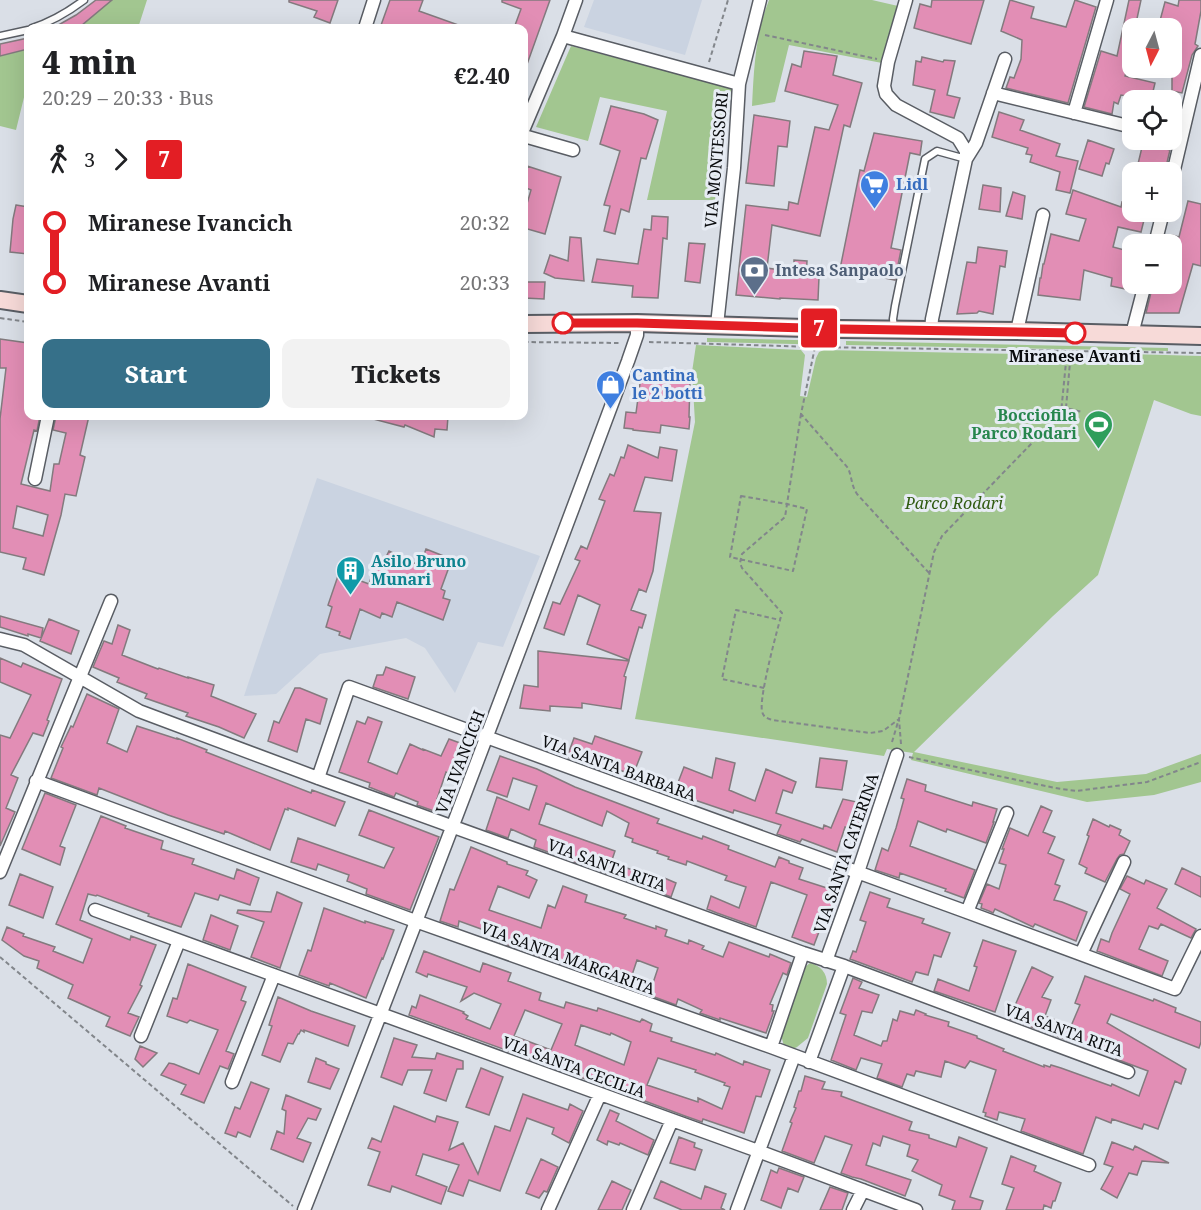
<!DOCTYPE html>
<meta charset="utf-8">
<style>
body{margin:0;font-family:"Noto Serif",serif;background:#f2f2f2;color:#202124;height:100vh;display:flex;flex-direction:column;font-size:22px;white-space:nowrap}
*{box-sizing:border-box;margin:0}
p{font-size:20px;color:#757577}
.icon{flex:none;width:33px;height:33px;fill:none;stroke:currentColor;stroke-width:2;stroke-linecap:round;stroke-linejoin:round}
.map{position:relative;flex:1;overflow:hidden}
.panel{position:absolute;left:24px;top:24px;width:504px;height:396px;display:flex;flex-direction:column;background:#fff;border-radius:12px;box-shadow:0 6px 24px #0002}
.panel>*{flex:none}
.badge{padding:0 12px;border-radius:4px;font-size:21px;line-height:39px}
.needle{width:39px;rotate:186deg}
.buttons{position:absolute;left:1122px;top:18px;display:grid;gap:12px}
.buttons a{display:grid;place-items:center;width:60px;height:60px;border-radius:12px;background:#fff;box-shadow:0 6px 24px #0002;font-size:30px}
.map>.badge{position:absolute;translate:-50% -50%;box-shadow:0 0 0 3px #fff}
.legs{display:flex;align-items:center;gap:9px;height:66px;padding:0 18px;font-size:20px}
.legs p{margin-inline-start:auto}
.head{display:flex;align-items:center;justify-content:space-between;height:102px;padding:0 18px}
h1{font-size:33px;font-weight:800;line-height:45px}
.button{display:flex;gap:12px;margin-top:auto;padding:12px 18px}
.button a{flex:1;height:69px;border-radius:12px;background:#367089;color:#fff;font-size:24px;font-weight:800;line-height:69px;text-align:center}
.button a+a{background:#f2f2f2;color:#202124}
ul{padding:0 18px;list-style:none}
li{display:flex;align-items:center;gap:21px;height:60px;font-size:22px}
li i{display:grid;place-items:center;width:9px;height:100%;margin:0 8px;background:currentColor}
li i::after{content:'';width:15px;height:15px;margin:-8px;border:4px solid;border-radius:50%;background:#fff}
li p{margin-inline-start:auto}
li:first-child i{background:linear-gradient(#0000 50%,currentColor 0)}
li:last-child i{background:linear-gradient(currentColor 50%,#0000 0)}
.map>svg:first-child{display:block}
.built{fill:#cad3e1}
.green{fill:#a2c690}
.building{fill:#e28eb5;stroke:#837a7e;stroke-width:1.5;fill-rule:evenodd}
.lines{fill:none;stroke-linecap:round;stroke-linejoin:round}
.lane-casing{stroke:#595d64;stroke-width:9}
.street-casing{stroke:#595d64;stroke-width:15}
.secondary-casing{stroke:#595d64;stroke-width:20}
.path{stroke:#82868b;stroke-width:2;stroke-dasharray:4.5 3;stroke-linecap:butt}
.lane{stroke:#fff;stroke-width:6}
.street{stroke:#fff;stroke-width:12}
.secondary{stroke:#f7dad8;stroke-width:16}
.line-1-casing{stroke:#fff;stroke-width:14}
.line-1{stroke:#e31e24;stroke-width:9}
.stop-1-dot{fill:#fff;stroke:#e31e24;stroke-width:3}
.labels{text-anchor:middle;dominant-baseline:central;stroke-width:6;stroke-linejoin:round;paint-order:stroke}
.street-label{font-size:16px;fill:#0a0c0e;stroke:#e7ecf4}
.shop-label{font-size:16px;font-weight:bold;fill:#366cbe;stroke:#e7ecf4;text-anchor:start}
.service-label{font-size:16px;font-weight:bold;fill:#4e5e75;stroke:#e7ecf4;text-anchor:start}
.stop-label{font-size:16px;font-weight:bold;fill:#0a0c0e;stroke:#e7ecf4}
.leisure-label{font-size:16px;font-weight:bold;fill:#27864d;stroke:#e7ecf4;text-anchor:end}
.park-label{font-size:16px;font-style:italic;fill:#305b11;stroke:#e7ecf4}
.culture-label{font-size:16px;font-weight:bold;fill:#0d838f;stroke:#e7ecf4;text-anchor:start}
</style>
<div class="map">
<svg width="1201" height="1210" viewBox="0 0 1201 1210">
<rect width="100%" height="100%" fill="#dadfe7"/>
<path class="built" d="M594 0H702L685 55 584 27Z
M317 478 540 556 503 647 478 642 455 693 425 648 406 638 320 654 276 694 244 696Z"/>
<path class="green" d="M111 0H147L138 28H76L82 25Z
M769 0H872L898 6 882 63 789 45 775 102 752 106C754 69 755 35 769 0Z
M571 46 732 88 715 200H647L667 111 600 97 588 141 536 127Z
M28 49V81L16 130 0 126V56Z
M707 338 836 341V345L707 342Z
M846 341 1168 348V351L846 345Z
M696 345 801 350 805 355 800 396 807 397 816 358 819 352 824 350 1063 355V360H1089L1091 353 1201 356V416L1191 414 1154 400 1098 575 1053 616 914 752 1057 782 1146 774 1201 754V782L1154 795 1087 802 911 760 913 753 887 749 884 756 635 719 695 422 692 372Z
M810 963C821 966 827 973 827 984L808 1038 797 1047 793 1049 784 1046 781 1035 805 967Z"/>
<path class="building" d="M96 0H112L82 25 76 28H53L76 15Z
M289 0H338L330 23 314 17 317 11 289 2Z
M390 0H423L419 11 464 27V28H380Z
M502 0H550L525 70 524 69V28H514L521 9 502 2Z
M932 0H984L971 44 914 28 920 4 931 7Z
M1010 0 1034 7 1031 18 1066 27 1075 0 1096 7 1068 103 1006 88 1010 77 1014 78 1021 59 1022 40 1001 31Z
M1129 0H1141L1135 28H1132V50L1125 76 1155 83 1151 100 1121 95 1118 104 1114 102 1112 114 1084 107 1101 51 1117 56Z
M1179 0H1201V11L1195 44 1198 46 1192 55 1182 93 1172 91V28H1158L1165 2 1178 6Z
M28 38V49L0 56V44Z
M804 51 837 56 833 75 862 83 850 127 844 125 820 236 772 225 767 268 794 272V260L807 261 806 277H819L818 300 780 298V299L736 295 746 205 788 210 789 202 798 204 815 127 829 130 838 105 785 91 792 64 801 67Z
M922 57 943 62 944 60 955 61 947 95 960 98 954 118 930 112 935 90 913 85 916 61 921 62Z
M611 106 644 114 658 120 646 159 641 158 629 212 621 209 615 234 604 231 610 206 604 205 620 151 600 144Z
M999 112 1024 120 1020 130 1060 144 1056 156 1078 161 1070 193 1056 190 1060 172 1030 162 1032 155 1026 154 1028 148 992 137Z
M754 115 790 121 787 147 778 146 774 186 746 183Z
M874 133 922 141 920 155 910 153 891 248 901 250 895 280 840 269 860 170 864 171Z
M1088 140 1114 149 1109 164 1106 163 1102 176 1079 169Z
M1143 143 1170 150 1165 171 1138 164Z
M527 166 561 177 545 234 524 228V214L531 190 524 187V178Z
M983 185 1001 188 1000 212 979 209Z
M1073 190 1121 207 1122 202 1132 205V212H1146L1141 232 1118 227 1113 247 1132 252 1130 261H1132V284H1137L1135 291 1111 286 1112 278 1084 270 1080 300 1038 295 1040 278H1041L1043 264H1044L1051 234 1079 241 1086 219 1066 214Z
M1013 192 1025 196 1022 219 1006 216Z
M1188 201 1201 204V266L1193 264 1179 313H1146L1153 284H1172V235L1179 237Z
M16 205 28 207V254L10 252 13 219Z
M652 216 668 217 667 239 663 238 658 298 632 297 633 286 592 282 597 259 638 264 644 229 651 230Z
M570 237 581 238 584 281 555 278 544 273 550 255 568 261Z
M689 243 705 244 700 283 685 281Z
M978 247 1007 251 1005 267 1000 266 993 314 979 311 977 313 957 314 967 262 976 263Z
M524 282H545L544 299 524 298Z
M0 339 28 343V416H40L37 431 34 430 21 484 50 491 54 464H59L66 433 53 430 56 416H89L80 455 85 457 76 496 65 494 61 515 44 575 23 569 26 558 0 552V419L6 368H0ZM17 506 48 515 43 536 13 528Z
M641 376 690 381 689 417H690L689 429 661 425 660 433 633 430V429L624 428 626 412 636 413Z
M373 416H414L424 419 425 417 432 419V416H448L447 430 435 429 434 437 405 425 404 427 373 419Z
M628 445 658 458 660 447 677 450 672 481 645 477 634 511 661 513 653 571 646 592 639 589 631 610 646 615 642 628 639 627 629 660 587 644 600 605 578 595 564 635 544 628 553 602 560 604 580 561 575 559 581 546 587 549 605 501 599 499 610 474 614 476 621 457 624 458Z
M426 549 446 557 443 564 449 567 441 589 445 591 443 598 450 600 443 620 397 602 392 617 382 613 380 618 360 609 350 639 339 635 340 632 326 627 332 607 328 605 339 573 369 584 378 556 385 559 389 551 420 566Z
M0 616 43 628 41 638 28 634V636L0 627Z
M49 619 79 631 71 654 40 641Z
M118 625 130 630 122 655 158 669 159 668 188 678V677L214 685 211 696 256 714 244 738 219 727 186 716 188 713 145 698 147 694 117 682 119 678 93 667 104 641 112 644Z
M538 651 629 661 624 676 626 677 621 709 582 703V708L550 706V711L520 708 524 685 538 687Z
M0 658 21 667 23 663 62 679 47 720 49 721 43 736 33 733 11 775 18 778 6 808 15 812 0 846V735L10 738 31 695 0 682Z
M386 667 415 677 408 699 373 687 377 675H383Z
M295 688H300L327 699 320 724 306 719 297 752 268 741 274 721 279 723Z
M87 694 119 709 107 743 127 752 137 726 177 739V738L207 750 206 752 311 793 312 790 345 802 335 826 288 808V810L285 809 270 850 225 831 224 834 168 815 99 788 97 795 51 778 63 748 61 747 71 726 73 727Z
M368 717 382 722 368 762 397 774 410 744 423 750V749L441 756 449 739 471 747 459 778 446 772 437 799 439 801 434 811 417 805 418 802 396 793 394 797 369 787 370 783 339 772 357 721 365 724Z
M595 736 642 752 633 775 606 765 604 771 567 757 574 738 592 744Z
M500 756 537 769 575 787 659 819 657 823 702 839 703 836 729 846 728 849 775 867 779 857 789 861V863L803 868 799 879 827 888 831 875 843 879 834 904 832 903 831 909 828 908 814 945 792 937 807 895 771 882 756 927 717 913 707 909 711 896 739 908 746 887 725 880 727 876 687 861 686 865 668 859 669 857 657 853 658 851 632 842 633 839 625 836 629 823 607 811 602 826 546 803 539 824 615 851 611 863 661 879 662 877 676 883 671 897 608 872 607 874 563 858 567 848 552 843 548 852 534 847 536 840 511 829 508 838 486 830 497 797 529 810 537 786 513 778 507 797 487 790Z
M716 758 735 763 729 790 755 801 766 769 796 782 792 793 783 790 776 813 823 829 824 825 831 828 843 799 866 804 856 831 845 827 837 852 802 839 800 842 777 834 781 825 734 810 733 813 674 793 684 767 712 778Z
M820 758 847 761 842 790 816 787Z
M907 779 926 785 925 791 972 806 973 802 997 809 993 822H994L986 843 947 829 946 832 918 821 910 846 975 870 964 898 945 891 946 889 900 873 899 878 875 870 882 848 888 851 896 828 904 799 901 798Z
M45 793 76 805 60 846 65 848 60 865 22 849Z
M1041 806 1052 811 1043 832 1055 837 1048 853 1064 860 1055 884 1060 886 1054 900 1062 902 1087 912 1076 941 1035 924 1033 927 995 909 993 913 989 911 981 908 982 904 979 903 987 884 999 889 1006 865 999 863 1004 849H1002L1010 828 1028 836Z
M369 810 439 837 410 910 366 894 367 889 347 881 349 875 318 864 316 870 291 862 298 838 384 868 394 848 359 835Z
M101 816 126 826 125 828 163 841 161 849 194 859 192 864 234 879 237 869 259 878 250 905 220 895 218 900 195 893 181 927 148 916 149 914 97 895 96 896 88 894 80 920 130 940 131 936 156 945 140 985 142 986 128 1013 139 1017 130 1036 106 1026 110 1017 68 998 73 985 37 968 39 961 24 956 2 940 7 927 24 934 23 936 55 947 53 951 83 963 92 939 56 924Z
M1093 819 1109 827 1110 825 1121 830 1119 835 1130 841 1124 854 1120 855 1117 859 1105 882 1085 873 1087 868 1079 864 1089 836 1087 835Z
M471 847 507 862V864L528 871 526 875 537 880 529 898 498 886 489 910 541 928 548 905 555 908 563 886 587 895 585 902 626 915 624 918 656 929V926L667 930 665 936 688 944 689 940 704 946 702 949 723 957 729 942 769 957 770 954 791 963 787 975 783 973 770 1004 773 1005 772 1011H774L766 1033 720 1018V1020L700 1013 702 1010 678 999 676 1005 649 995 658 968 637 960 628 987 493 940 495 934 459 921 458 927 440 921 450 889 454 890Z
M1182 868 1201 877V897L1175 884Z
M20 874 53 887 43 918 9 905Z
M1127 876 1144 884 1146 880 1167 889 1157 908 1196 929 1191 938 1161 924 1158 929 1149 926 1139 949 1168 961 1162 976 1097 951 1101 939 1109 942 1112 933 1130 894 1120 889Z
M277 892 302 903 280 968 251 957 264 922 237 913 238 910 271 912Z
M870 892 890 899 887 907 924 919 922 923 950 933 941 957 934 955 928 975 916 972 912 982 850 959 853 951 856 952 866 922 860 920Z
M324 908 365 923V921L394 930 383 959 382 958 366 998 330 983 329 986 299 975 308 950 311 951Z
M211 915 238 926 230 950 203 940Z
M983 940 1016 951 995 1012 934 991 938 979 969 991 977 967 974 966Z
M424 951 480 972 483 963 511 973 508 981 541 993 539 1000 564 1008 566 1002 597 1011 598 1008 640 1022 642 1019 652 1024 650 1031 672 1038 671 1041 715 1055 716 1053 743 1065 744 1061 770 1070 761 1097 756 1096 744 1133 703 1119 702 1122 685 1116 572 1074 409 1015 412 1006 416 1008 420 995 464 1012 463 1013 468 1016 466 1019 490 1029 501 1004 474 993 461 1001 467 987 428 974 427 977 416 972ZM525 1010 562 1024 551 1050 514 1036ZM581 1025 610 1035 611 1033 631 1042 624 1065 575 1045ZM658 1058 696 1070 695 1072 725 1083 724 1085 730 1087 722 1109 698 1098V1102L647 1085Z
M188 964 246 987 241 1000 246 1002 226 1051 234 1054 228 1069 220 1066 204 1103 181 1094 186 1085 161 1075 169 1063 174 1064 199 1074 218 1030 190 1020 187 1023 167 1016 173 998 177 999Z
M1032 967 1053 977 1042 997 1051 1000 1045 1016 1071 1026 1080 1005 1075 1003 1085 976 1153 1001 1154 999 1176 1008 1175 1012 1201 1022V1042L1199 1048 1111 1014 1107 1023 1186 1069 1181 1084 1175 1081 1158 1129 1144 1124 1142 1129 1112 1119 1111 1123 1096 1117 1083 1154 1021 1131 1025 1119 999 1112 997 1120 985 1116 986 1113 983 1112 996 1070 970 1061 965 1068 945 1061 941 1077 916 1071 914 1076 907 1074 902 1087 877 1078 882 1064 861 1058 856 1070 831 1060 846 1015 840 1013 853 978 862 982 859 988 879 995 872 1013 862 1011 854 1035 881 1046 883 1041H887L893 1019 897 1021 900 1011 914 1015 916 1010 926 1014 925 1015 949 1022 948 1026 977 1036V1038L1004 1049 1003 1051 1044 1067V1065L1050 1067 1051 1065 1061 1068 1111 1086 1112 1084 1139 1096 1148 1071 1116 1059 1117 1056 1072 1037 1070 1041 1009 1019Z
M278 997 311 1011 355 1026 348 1046 304 1030V1032L301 1030 299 1034H298L293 1044 288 1043 280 1062 262 1055 272 1026 269 1025Z
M394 1038 417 1045 412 1057 435 1059 437 1053 463 1061V1069H457L446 1101 424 1093 432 1070H408L402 1085 381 1077Z
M140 1046 157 1053 143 1067 135 1059Z
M316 1058 326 1062V1064L339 1069 330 1089 308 1082Z
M481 1068 503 1077 489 1115 466 1107Z
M805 1076 825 1082 822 1089 842 1092 841 1096 912 1122 909 1130 929 1135V1138L956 1147 959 1137 987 1148 970 1197 983 1201 980 1210H952L955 1201 939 1195 942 1185 912 1171 918 1160 907 1156 910 1145 883 1136 880 1146 873 1143 866 1165 911 1180 905 1196 861 1179 852 1177 841 1173 852 1145 825 1136 814 1163 782 1151 792 1123 790 1122 796 1108 794 1107 799 1091H801Z
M251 1082 269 1089 250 1137 238 1132 236 1137 225 1133 235 1107 240 1109Z
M523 1094 568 1110 570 1104 583 1111 569 1143 552 1134 554 1128 527 1118 500 1191 469 1180 463 1196 448 1191 459 1165 423 1154 416 1175 447 1187 441 1204 392 1186 390 1192 368 1185 380 1152 368 1148 372 1138 381 1142 394 1106 435 1122 437 1116 458 1122 449 1150 463 1143 478 1174 495 1126 510 1131Z
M286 1095 321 1109 316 1120 308 1118 297 1138 311 1143 303 1162 271 1149 277 1131 284 1134 286 1111 282 1109Z
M610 1110 619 1114 616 1121 654 1140 648 1155 620 1143 619 1145 608 1141 607 1145 597 1140Z
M679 1137 695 1143 694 1147 702 1150 695 1170 670 1163Z
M1112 1142 1133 1150 1135 1146 1169 1163 1142 1161 1137 1175 1129 1173 1117 1198 1101 1189 1113 1167 1104 1164Z
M1011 1156 1036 1166 1034 1171 1061 1183 1055 1201H1053L1051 1208 1044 1205 1043 1210H1006L1014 1188 1002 1184Z
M541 1159 558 1167 547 1192 544 1191 539 1198 526 1193Z
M779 1168 804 1177 798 1192 788 1188 781 1208 761 1200 771 1170 777 1173Z
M612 1181 631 1190 622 1210H598Z
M661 1181 701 1199 705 1186 726 1194 721 1208 725 1210H682L654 1198Z
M830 1187 848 1193 842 1210H820Z"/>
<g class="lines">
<defs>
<path id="lane" d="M32 28C51 22 68 12 84 0
M0 36 28 30
M894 329 893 319 895 306 925 159 937 151 966 159"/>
<path id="street" d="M906 0 888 62 884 86 886 94 896 105 958 138 966 151V159L932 319 931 331
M365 28 374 0
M563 36 576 0
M993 93 1132 127
M1074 113 1107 0
M524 128 563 36 739 84
M524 136 573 150
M966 159 976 143 1005 59
M1172 178 1201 55
M1155 244 1163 212
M717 325 734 168 739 84 760 0
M1017 331 1043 215
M1132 334 1145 284
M35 479 48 416
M0 639 24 645 139 711 318 778 803 953 844 966 1128 1072
M318 778 349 687 967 912 1175 989 1201 936
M36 781 407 918 771 1047 1089 1165
M0 872 111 601
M95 910 672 1120 758 1151 916 1210
M967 912 1007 813
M1081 954 1124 862
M826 961 858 872 897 755
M141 1036 179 941
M771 1047 803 953
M809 1062 844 966
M232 1082 274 975
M304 1210C415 928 522 645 628 361L637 335V323
M548 1210 600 1094
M633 1210 672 1120
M737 1210 794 1056
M853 1210 863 1190"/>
<path id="secondary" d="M0 300 28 304
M524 324 637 323 841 329 1017 331 1201 336"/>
</defs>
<use href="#lane" class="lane-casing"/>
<use href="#street" class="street-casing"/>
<use href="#secondary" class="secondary-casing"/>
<path class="path" d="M765 35 877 59
M709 62 728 0
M0 318 28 322
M524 342 619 343
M649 342 815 347 1201 353
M815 347 801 414 848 468C852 477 851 485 857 494L930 574
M1071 351 1066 408 1082 412
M801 414 785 517 742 554 740 563 742 568 782 613C777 630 759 697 762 711 763 717 767 718 772 720L870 733 883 731 899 719
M741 496 787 504 807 509 793 571 730 557Z
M764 688 722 679 736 610 780 620
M892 742 898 722
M901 744 899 719 934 552 942 536 1061 413 1067 352
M909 757 1055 788 1076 791 1147 782 1201 762
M0 957 293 1206"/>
<use href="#lane" class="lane"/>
<use href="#street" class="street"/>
<use href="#secondary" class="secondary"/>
</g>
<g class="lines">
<defs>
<path id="line-1" d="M563 323H637L841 329 1075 333"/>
</defs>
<use href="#line-1" class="line-1-casing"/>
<use href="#line-1" class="line-1"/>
</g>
<defs>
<symbol id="supermarket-pin" viewBox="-11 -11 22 30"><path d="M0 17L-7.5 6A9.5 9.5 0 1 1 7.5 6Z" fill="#3f7fe0" stroke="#e7ecf4"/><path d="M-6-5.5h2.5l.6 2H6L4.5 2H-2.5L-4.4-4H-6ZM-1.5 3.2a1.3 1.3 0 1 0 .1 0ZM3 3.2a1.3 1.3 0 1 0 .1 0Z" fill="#fff"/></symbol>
<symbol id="bank-pin" viewBox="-11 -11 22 30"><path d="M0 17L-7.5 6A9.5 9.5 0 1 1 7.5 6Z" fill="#5c6f8a" stroke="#e7ecf4"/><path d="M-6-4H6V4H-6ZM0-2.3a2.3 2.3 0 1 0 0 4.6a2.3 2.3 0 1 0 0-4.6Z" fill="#fff"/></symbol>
<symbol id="shop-pin" viewBox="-11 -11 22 30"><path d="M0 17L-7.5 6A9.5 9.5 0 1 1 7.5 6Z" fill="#3f7fe0" stroke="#e7ecf4"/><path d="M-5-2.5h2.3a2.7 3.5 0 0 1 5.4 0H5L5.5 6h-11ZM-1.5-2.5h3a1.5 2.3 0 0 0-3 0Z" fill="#fff"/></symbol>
<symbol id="stadium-pin" viewBox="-11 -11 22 30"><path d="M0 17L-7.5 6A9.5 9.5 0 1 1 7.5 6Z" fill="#2e9e5b" stroke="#e7ecf4"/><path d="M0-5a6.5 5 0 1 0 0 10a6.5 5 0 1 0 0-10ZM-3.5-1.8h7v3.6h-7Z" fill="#fff"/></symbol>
<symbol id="building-pin" viewBox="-11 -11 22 30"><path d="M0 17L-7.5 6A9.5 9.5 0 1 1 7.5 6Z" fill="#0f9aa8" stroke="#e7ecf4"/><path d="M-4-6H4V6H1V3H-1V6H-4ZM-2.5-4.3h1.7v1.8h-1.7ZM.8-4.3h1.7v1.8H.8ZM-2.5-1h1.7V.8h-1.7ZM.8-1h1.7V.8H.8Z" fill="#fff"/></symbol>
</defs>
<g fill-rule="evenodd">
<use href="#supermarket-pin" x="858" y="168" width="33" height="45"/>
<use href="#bank-pin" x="738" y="254" width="33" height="45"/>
<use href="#shop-pin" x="594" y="368" width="33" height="45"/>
<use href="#stadium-pin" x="1082" y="408" width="33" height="45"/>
<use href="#building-pin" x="334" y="554" width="33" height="45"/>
</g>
<g class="stop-1-dot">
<circle cx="563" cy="323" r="10"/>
<circle cx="1075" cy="333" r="10"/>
</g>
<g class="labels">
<g class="street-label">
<text transform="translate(716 160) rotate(-85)">VIA MONTESSORI</text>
<text transform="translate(460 762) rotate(-69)">VIA IVANCICH</text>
<text transform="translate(619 768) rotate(20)">VIA SANTA BARBARA</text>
<text transform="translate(846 853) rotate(-71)">VIA SANTA CATERINA</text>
<text transform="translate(607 865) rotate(20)">VIA SANTA RITA</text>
<text transform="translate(568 958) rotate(20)">VIA SANTA MARGARITA</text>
<text transform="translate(1064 1030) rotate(20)">VIA SANTA RITA</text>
<text transform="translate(574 1067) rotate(20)">VIA SANTA CECILIA</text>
</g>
<g class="shop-label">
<text x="896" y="184">Lidl</text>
<text x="632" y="375">Cantina<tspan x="632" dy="18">le 2 botti</tspan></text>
</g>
<g class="service-label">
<text x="775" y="270">Intesa Sanpaolo</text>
</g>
<g class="stop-label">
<text x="1075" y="356">Miranese Avanti</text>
</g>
<g class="leisure-label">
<text x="1077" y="415">Bocciofila<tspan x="1077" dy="18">Parco Rodari</tspan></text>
</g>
<g class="park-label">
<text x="954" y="503">Parco Rodari</text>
</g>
<g class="culture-label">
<text x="371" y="561">Asilo Bruno<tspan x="371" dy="18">Munari</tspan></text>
</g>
</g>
</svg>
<div class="buttons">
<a><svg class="needle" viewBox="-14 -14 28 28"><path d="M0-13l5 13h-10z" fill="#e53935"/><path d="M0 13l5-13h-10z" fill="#757577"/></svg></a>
<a><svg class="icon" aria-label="locate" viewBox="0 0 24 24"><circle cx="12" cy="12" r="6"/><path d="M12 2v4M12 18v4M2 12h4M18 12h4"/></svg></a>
<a>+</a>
<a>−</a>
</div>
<b class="badge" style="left:819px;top:328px;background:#e31e24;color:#fff">7</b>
<section class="panel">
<div class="head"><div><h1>4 min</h1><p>20:29 – 20:33 · Bus</p></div><b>€2.40</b></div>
<div class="legs"><svg class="icon" aria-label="walk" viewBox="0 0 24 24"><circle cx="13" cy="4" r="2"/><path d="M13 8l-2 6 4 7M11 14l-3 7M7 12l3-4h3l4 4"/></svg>3<svg class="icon" aria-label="forward" viewBox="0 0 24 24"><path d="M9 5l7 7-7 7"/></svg><b class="badge" style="background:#e31e24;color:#fff">7</b></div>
<ul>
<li><i style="color:#e31e24"></i><b>Miranese Ivancich</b><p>20:32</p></li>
<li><i style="color:#e31e24"></i><b>Miranese Avanti</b><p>20:33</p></li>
</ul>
<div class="button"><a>Start</a><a>Tickets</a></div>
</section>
</div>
